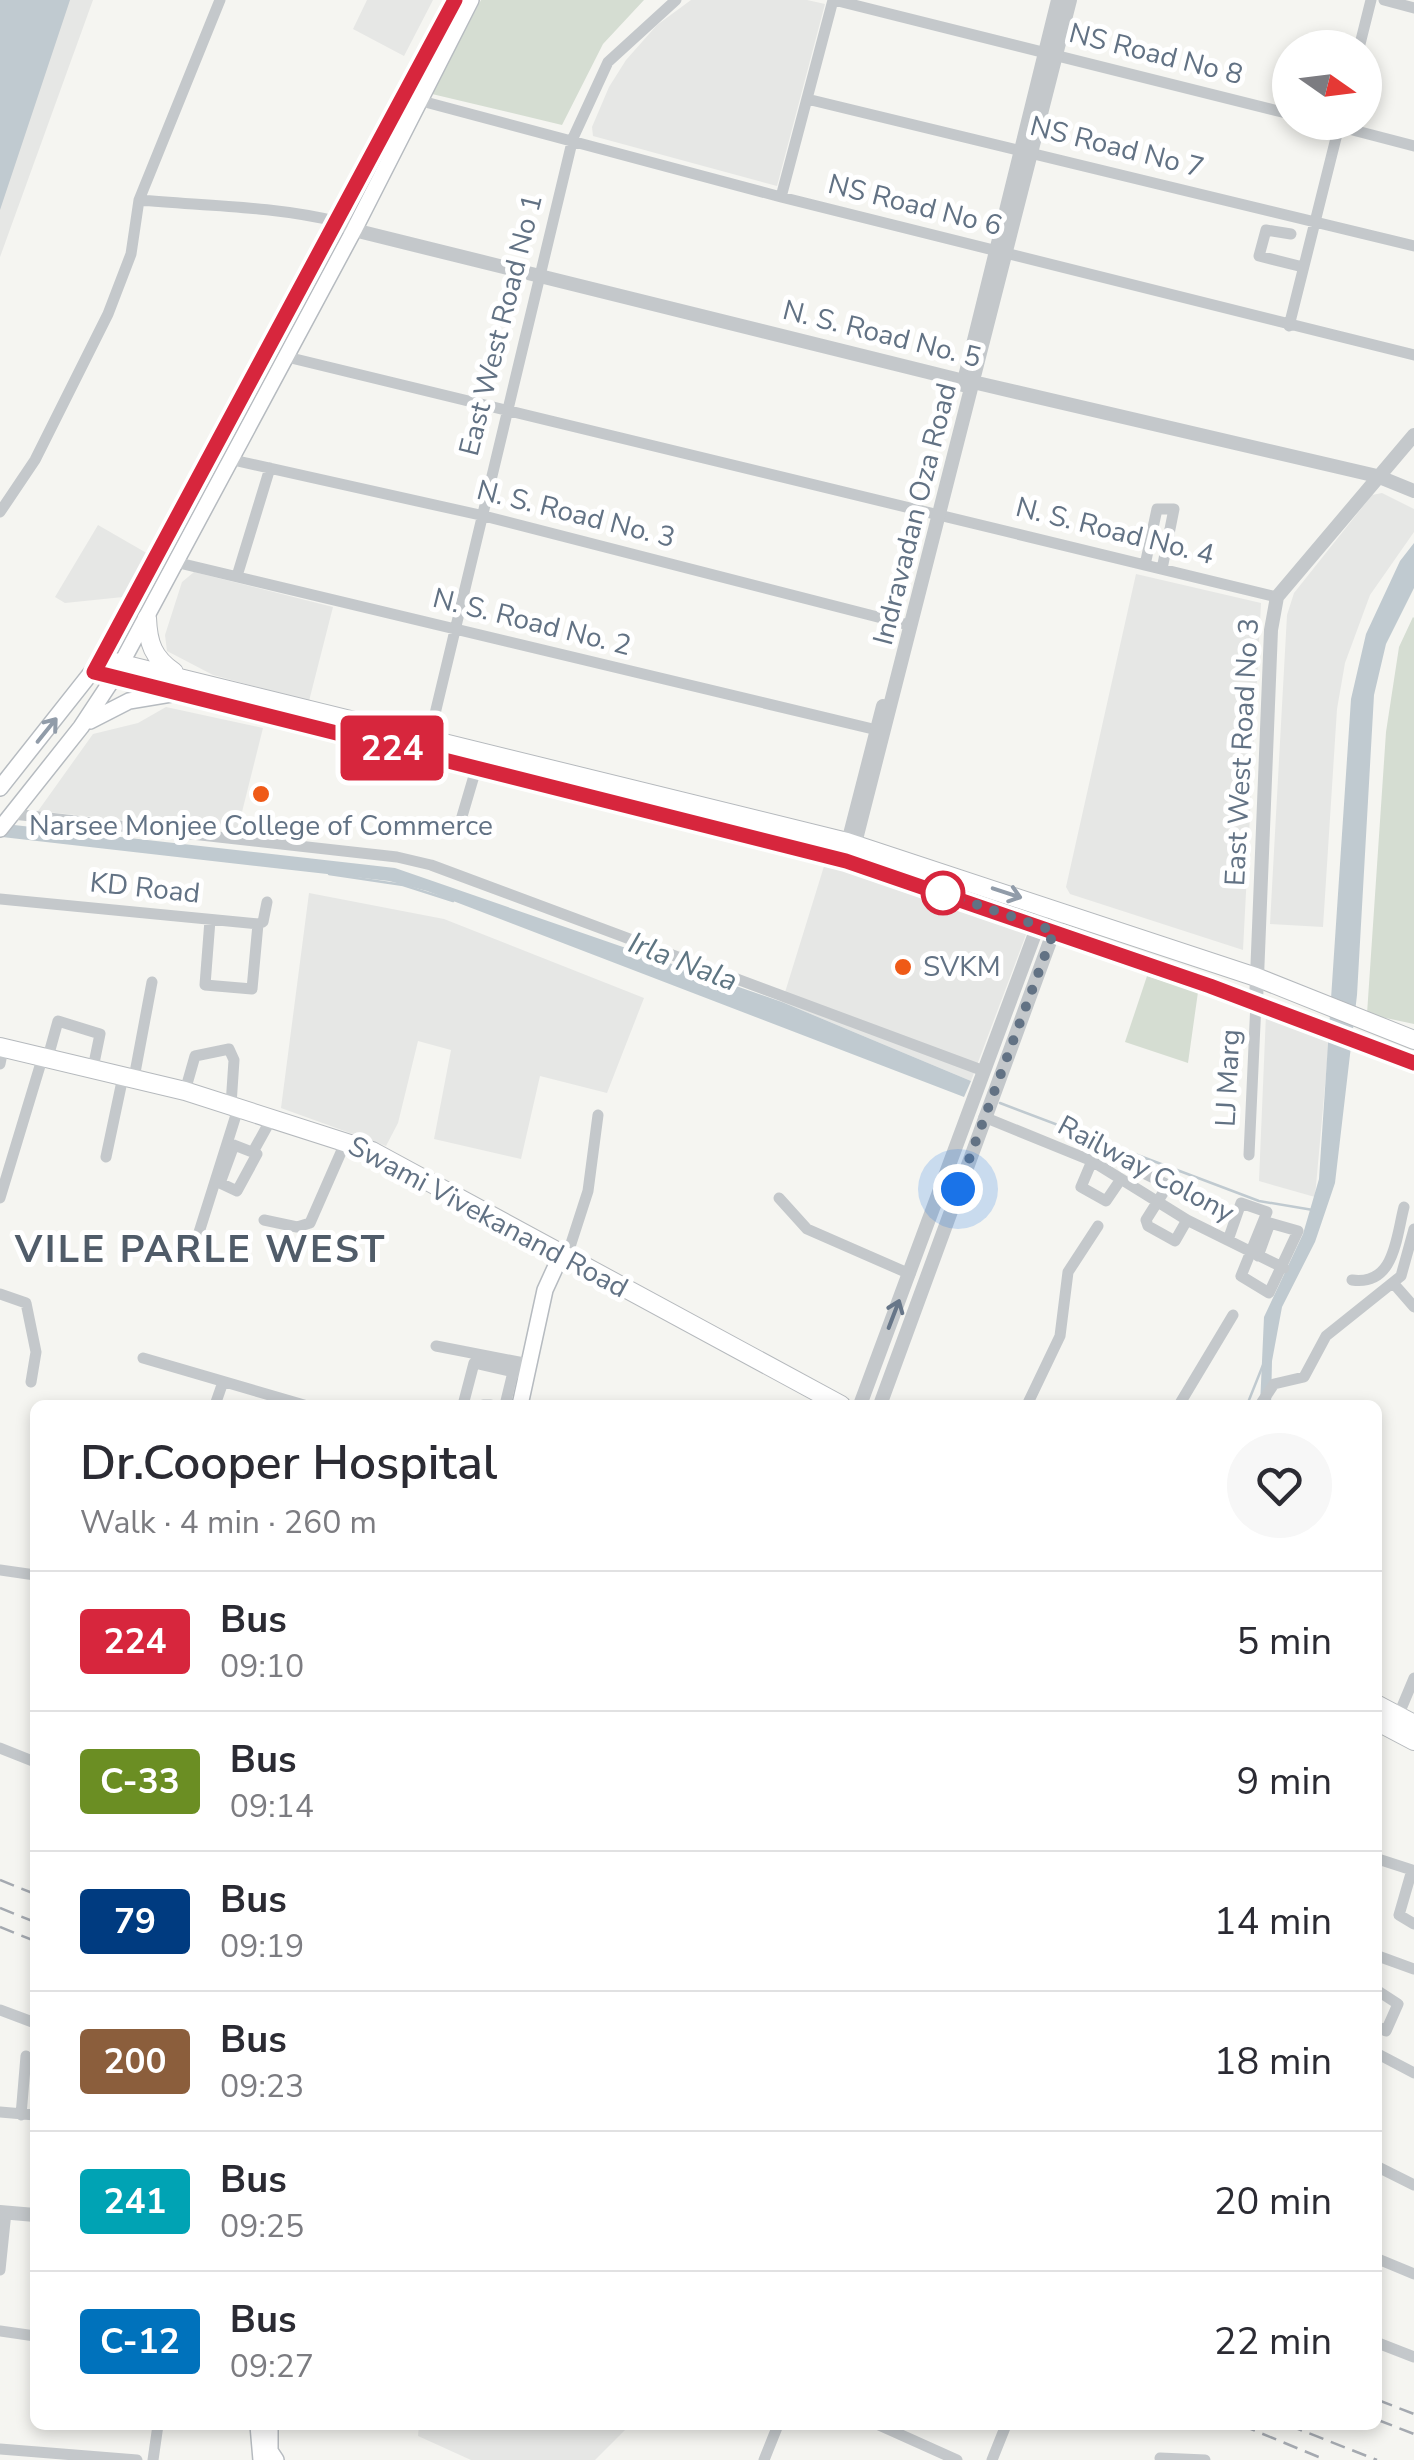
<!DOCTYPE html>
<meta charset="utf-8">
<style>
body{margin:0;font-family:"Nunito Sans",sans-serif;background:#f7f7f7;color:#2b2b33;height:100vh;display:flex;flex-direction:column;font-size:38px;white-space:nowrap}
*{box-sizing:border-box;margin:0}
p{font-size:32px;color:#7c7c81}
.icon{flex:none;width:55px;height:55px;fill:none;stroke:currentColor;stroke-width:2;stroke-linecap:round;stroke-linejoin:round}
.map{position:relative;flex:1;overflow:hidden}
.side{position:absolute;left:30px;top:1400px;width:1352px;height:1030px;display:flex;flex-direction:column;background:#fff;border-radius:15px;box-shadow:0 5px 15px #0003}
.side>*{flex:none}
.badge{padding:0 20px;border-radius:8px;font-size:35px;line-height:65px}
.needle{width:65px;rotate:104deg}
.fabs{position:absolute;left:1272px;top:30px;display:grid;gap:20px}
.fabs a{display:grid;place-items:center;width:110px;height:110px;border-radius:50%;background:#fff;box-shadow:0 5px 15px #0003;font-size:50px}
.you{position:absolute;width:50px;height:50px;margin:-25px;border:8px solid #fff;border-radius:50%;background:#1a73e8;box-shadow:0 0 0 15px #1a73e833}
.map>.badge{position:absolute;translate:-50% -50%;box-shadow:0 0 0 5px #fff}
.round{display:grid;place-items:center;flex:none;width:105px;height:105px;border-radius:52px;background:#f7f7f7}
.head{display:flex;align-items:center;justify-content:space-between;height:170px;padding:0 50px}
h1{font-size:48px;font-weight:600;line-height:75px}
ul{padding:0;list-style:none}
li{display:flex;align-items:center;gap:30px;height:140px;padding:0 50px;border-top:2px solid #e1e1e2}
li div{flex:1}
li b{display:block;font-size:38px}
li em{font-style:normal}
li .badge{min-width:110px;font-weight:700;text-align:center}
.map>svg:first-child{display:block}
.built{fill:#e6e7e5}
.green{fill:#d5ddd2}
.water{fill:#c0cad0}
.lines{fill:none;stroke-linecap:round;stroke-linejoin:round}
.stream{stroke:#c0cad0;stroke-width:2.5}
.secondary-casing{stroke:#b6bbc0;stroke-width:18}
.primary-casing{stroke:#b5b9bd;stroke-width:20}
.minor{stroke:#c4c8cb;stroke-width:11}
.tertiary{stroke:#c4c8cb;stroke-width:14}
.secondary{stroke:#fff;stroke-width:15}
.primary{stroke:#fff;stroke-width:18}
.rail{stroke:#a4a9b0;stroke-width:2.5;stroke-dasharray:15 8;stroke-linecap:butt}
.oneway{stroke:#919ca9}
.oneway2{stroke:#677688}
.line-casing{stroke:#fff;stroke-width:22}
.line{stroke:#d7263d;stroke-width:15}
.walk{stroke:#627284;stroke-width:10;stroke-dasharray:0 18}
.poi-dot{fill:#ef5a17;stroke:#fff;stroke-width:4}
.stop-dot{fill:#fff;stroke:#d7263d;stroke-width:5}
.labels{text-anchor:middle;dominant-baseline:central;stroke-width:10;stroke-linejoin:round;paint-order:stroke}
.street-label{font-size:28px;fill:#627284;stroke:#fff}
.poi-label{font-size:28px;fill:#627284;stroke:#fff}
.water-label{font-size:30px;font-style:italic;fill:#5e7582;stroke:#fff}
.district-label{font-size:38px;font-weight:bold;letter-spacing:2.5px;fill:#505c69;stroke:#fff}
</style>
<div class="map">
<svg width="1414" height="2460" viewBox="0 0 1414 2460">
<rect width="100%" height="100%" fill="#f5f5f1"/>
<path class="built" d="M0 0H93L0 257Z
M367 0H433L404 56 353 29Z
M691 0H807L825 4 777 186 593 136 592 127 609 87 626 60 657 25Z
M1382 493 1414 509V532L1370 595 1345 663 1337 709 1323 927 1270 924 1287 615 1294 593 1372 495Z
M98 525 150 555 123 597 65 603 55 597Z
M194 572 333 607 309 701 213 675 167 651 165 635 182 582Z
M1136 574 1261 603 1243 950 1070 894 1066 887Z
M166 707 263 728 237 832 38 811 93 734 138 723Z
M825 863 1027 932 971 1081 782 1002Z
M309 893 444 919 644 998 607 1093 540 1076 521 1159 434 1139 451 1050 418 1041 398 1123 386 1146 281 1108Z
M1266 1014 1329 1041 1315 1197 1259 1181Z
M419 2425H630L595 2460H471L418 2436Z"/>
<path class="green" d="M481 0H644L603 44 562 125 432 94Z
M1413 617 1414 618V1024L1367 1014 1386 732 1399 647Z
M1147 976 1198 992 1188 1063 1125 1042Z"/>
<path class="water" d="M0 0H70L0 210Z
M1414 543V588L1386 644 1374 695 1357 995 1335 1183 1315 1242 1282 1307 1272 1361 1271 1405H1260L1264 1317 1303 1234 1319 1179 1351 699 1366 634 1400 561Z
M14 825 395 868 782 1002 971 1081 964 1097 427 891 389 881 2 837Z"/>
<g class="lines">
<path class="stream" d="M329 874 403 885 453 901
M1000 1103 1259 1201 1313 1210
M1247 1405 1263 1365"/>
<defs>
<path id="secondary" d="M90 721 129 701 171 694
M0 788 102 659 455 0
M0 829 81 727 114 677 354 230 471 0
M520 1405 545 1290 561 1255
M258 2425 261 2460
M270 2425V2451L276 2460"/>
<path id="primary" d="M147 618C148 643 153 658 174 672
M102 659 847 842 1256 977 1414 1040
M94 672 846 861 1210 986 1414 1063
M0 1047 185 1091 372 1151 841 1405
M1378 1705 1414 1724
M1378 1722 1414 1741"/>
</defs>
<use href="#secondary" class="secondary-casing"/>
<use href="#primary" class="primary-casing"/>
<path class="minor" d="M834 0 1290 114
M1384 0 1414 8
M1359 48 1371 0
M414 99 781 197 1414 355
M807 99 1414 246
M1322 122 1414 146
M781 197 833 0
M139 200C207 206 274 206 339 222
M1291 234 1266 230 1259 256 1303 267
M1289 326 1340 122
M287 357 1277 597
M233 460 480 515 905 624
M0 512 35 460 108 314 131 254 139 200 220 0
M175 562 877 730
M1145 565 1157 509H1174L1162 569
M237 576 270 468
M428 743 573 138 608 62 676 0
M13 814 397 857 431 865 984 1071
M458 830 476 769
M0 899 258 924 263 922 267 902
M210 920 205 985 252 989 258 924
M48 1057 58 1021 100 1034 93 1068
M0 1064 1 1059
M134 1078 152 982
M185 1091 195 1056 229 1049 234 1060 231 1105
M984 1117 1092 1161 1187 1220 1284 1268
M234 1145 257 1154 237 1191 220 1183Z
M254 1150 269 1123
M1249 1155 1256 1002
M106 1157 121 1086
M1092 1161 1081 1187 1106 1201 1121 1179
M1127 1165 1168 1185 1146 1220 1148 1226 1175 1241 1187 1220
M0 1198 43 1056
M779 1198 807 1229 910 1274
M264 1220 297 1227 310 1223 342 1150
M1228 1240 1241 1203 1267 1212 1241 1276 1269 1293 1298 1231 1270 1223 1258 1256
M195 1245 236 1115
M566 1259 588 1191 598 1115
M1352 1280C1395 1286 1396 1237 1404 1207
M1394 1284 1414 1307
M0 1294 26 1303 36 1352 31 1382
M436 1346 529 1364
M143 1358 304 1405
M215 1405 223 1382
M463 1405 474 1363 527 1375
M483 1405H491
M505 1405 513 1372
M1027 1405 1060 1336 1068 1272 1098 1226
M1179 1405 1233 1315
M1260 1405 1274 1384 1304 1377 1326 1336 1401 1276 1414 1229
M0 1570 35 1575
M1396 1721 1414 1678
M0 1748 35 1762
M1378 1859 1412 1870 1399 1915 1414 1924
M1378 1956 1414 1969
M1378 1991 1398 2004 1386 2031 1378 2027
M0 2010 35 2023
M1378 2054 1414 2073
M0 2112 35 2115
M21 2115 26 2056
M1378 2167 1414 2185
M1378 2259 1414 2274
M0 2270 6 2212
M0 2331 35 2336
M1378 2343 1414 2357
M879 2425 957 2460
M0 2449 137 2460
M1160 2458 1205 2460
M153 2460 158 2425
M764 2460 778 2425
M992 2460 1006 2425"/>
<path class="tertiary" d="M339 222 354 230 964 381
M973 382 1377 476 1414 491
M963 385 1058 0
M846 850 883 706
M853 851 1070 0
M1256 1002 1271 630 1277 597 1414 435
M860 1405 1040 920
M880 1405 1056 925
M0 2212 35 2215"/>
<use href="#secondary" class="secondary"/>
<use href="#primary" class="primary"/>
<path class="rail" d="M0 1880 35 1894
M0 1908 35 1922
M0 1927 35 1941
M1378 2400 1414 2414
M1378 2420 1414 2434
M1241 2425 1326 2460
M1288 2425 1377 2460"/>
</g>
<defs><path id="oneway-shaft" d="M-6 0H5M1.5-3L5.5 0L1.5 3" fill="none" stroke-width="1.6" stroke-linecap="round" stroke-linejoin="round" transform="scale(2.5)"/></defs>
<g class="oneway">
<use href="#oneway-shaft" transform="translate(47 730) rotate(-51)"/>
<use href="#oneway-shaft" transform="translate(1007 893) rotate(18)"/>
</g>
<use class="oneway2" href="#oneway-shaft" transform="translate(894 1314) rotate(-69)"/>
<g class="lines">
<defs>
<path id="line" d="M455 0 94 672 846 861 1210 986 1414 1063"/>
</defs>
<use href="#line" class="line-casing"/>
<use href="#line" class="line"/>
<path class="walk" d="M943 893 1054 931 958 1189"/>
</g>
<g class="poi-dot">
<circle cx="261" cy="794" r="10"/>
<circle cx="903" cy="967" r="10"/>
</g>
<circle class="stop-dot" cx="943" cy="893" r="20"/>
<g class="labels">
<g class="street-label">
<text transform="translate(1156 54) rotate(14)">NS Road No 8</text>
<text transform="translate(1117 147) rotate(14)">NS Road No 7</text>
<text transform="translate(915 205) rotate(14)">NS Road No 6</text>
<text transform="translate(501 325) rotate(-76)">East West Road No 1</text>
<text transform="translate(882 334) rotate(14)">N. S. Road No. 5</text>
<text transform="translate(576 514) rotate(14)">N. S. Road No. 3</text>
<text transform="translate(915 514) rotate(-76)">Indravadan Oza Road</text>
<text transform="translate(1115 531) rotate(14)">N. S. Road No. 4</text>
<text transform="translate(532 622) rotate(14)">N. S. Road No. 2</text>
<text transform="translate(1242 752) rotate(-87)">East West Road No 3</text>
<text transform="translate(145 888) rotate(6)">KD Road</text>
<text transform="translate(1228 1078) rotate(-87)">LJ Marg</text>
<text transform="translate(1146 1169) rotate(28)">Railway Colony</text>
<text transform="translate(488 1217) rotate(28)">Swami Vivekanand Road</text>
</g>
<g class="poi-label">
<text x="261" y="826">Narsee Monjee College of Commerce</text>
<text x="923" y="967" text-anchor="start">SVKM</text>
</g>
<g class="water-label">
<text transform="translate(683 962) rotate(21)">Irla Nala</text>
</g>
<g class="district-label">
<text x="201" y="1249">VILE PARLE WEST</text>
</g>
</g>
</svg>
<div class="fabs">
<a><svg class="needle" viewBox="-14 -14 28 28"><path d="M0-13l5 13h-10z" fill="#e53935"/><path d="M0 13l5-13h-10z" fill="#7c7c81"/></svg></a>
</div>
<div class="you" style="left:958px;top:1189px"></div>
<b class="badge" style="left:392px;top:748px;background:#d7263d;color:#fff">224</b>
<section class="side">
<div class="head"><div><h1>Dr.Cooper Hospital</h1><p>Walk · 4 min · 260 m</p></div><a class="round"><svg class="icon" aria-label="heart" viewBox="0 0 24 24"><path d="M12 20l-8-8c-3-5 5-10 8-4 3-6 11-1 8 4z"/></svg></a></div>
<ul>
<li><span class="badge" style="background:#d7263d;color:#fff">224</span><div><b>Bus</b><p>09:10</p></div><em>5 min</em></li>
<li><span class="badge" style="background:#6b8e23;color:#fff">C-33</span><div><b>Bus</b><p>09:14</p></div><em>9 min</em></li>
<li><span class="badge" style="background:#003b80;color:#fff">79</span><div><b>Bus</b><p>09:19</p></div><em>14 min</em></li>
<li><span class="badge" style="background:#8b5e3c;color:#fff">200</span><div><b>Bus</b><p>09:23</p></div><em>18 min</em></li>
<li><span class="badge" style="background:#00a3b4;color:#fff">241</span><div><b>Bus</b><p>09:25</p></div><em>20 min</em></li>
<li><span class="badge" style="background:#0072bc;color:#fff">C-12</span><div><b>Bus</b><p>09:27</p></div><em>22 min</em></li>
</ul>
</section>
</div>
